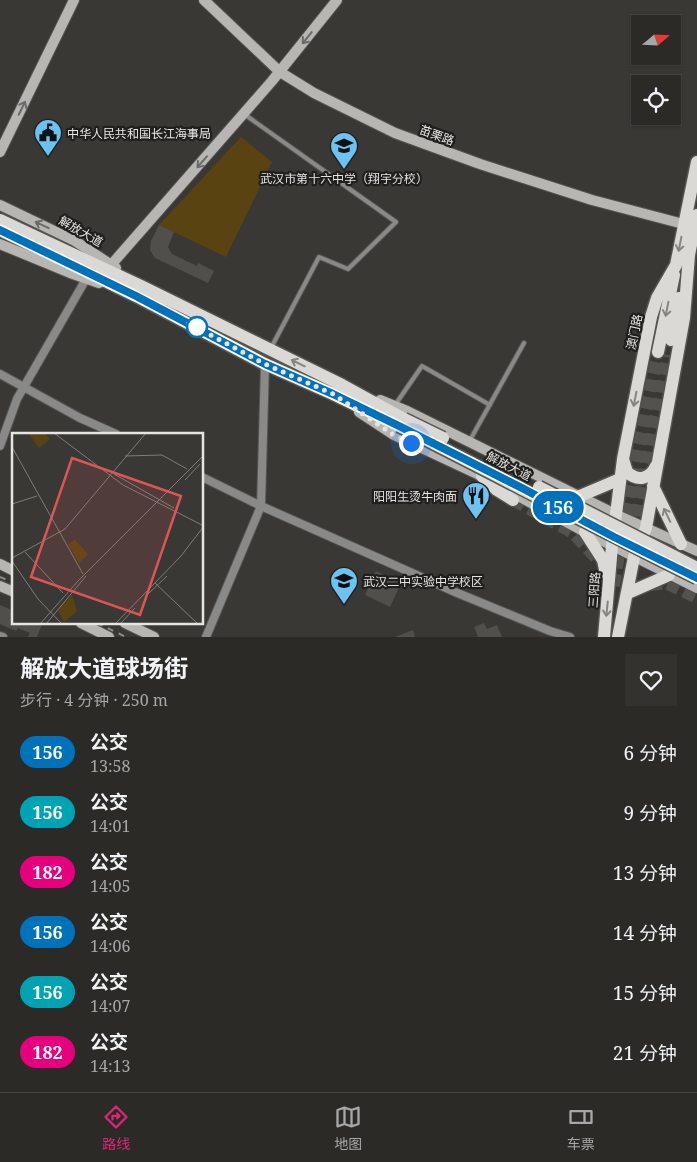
<!DOCTYPE html>
<html lang="zh">
<meta charset="utf-8">
<style>
body{margin:0;font-family:"Noto Serif","Noto Sans SC",serif;background:#33322f;color:#f1f3f6;height:100vh;display:flex;flex-direction:column;font-size:19px;white-space:nowrap}
*{box-sizing:border-box;margin:0}
p{font-size:16px;color:#a6a7a7}
.icon{flex:none;width:28px;height:28px;fill:none;stroke:currentColor;stroke-width:2;stroke-linecap:round;stroke-linejoin:round}
.map{position:relative;height:637px;overflow:hidden}
.side{display:flex;flex-direction:column;background:#2b2a27;flex:1}
.side>*{flex:none}
.badge{padding:0 10px;border-radius:16px;font-size:18px;line-height:32px}
.needle{width:32px;rotate:71deg}
.tools{position:absolute;left:631px;top:15px;display:grid;gap:10px}
.tools a{display:grid;place-items:center;width:50px;height:50px;border-radius:0px;background:#2b2a27;box-shadow:0 1px 4px #0004,0 0 0 1px #474644;font-size:25px}
.you{position:absolute;width:25px;height:25px;margin:-12px;border:4px solid #fff;border-radius:50%;background:#1a73e8;box-shadow:0 0 0 8px #1a73e833}
.map>.badge{position:absolute;translate:-50% -50%;box-shadow:0 0 0 2px #fff}
.round{display:grid;place-items:center;flex:none;width:52px;height:52px;border-radius:0px;background:#33322f}
.head{display:flex;align-items:center;justify-content:space-between;height:85px;padding:0 20px}
h1{font-size:24px;font-weight:700;line-height:38px}
ul{padding:0;list-style:none}
li{display:flex;align-items:center;gap:15px;height:60px;padding:0 20px}
li div{flex:1}
li b{display:block;font-size:19px}
li em{font-style:normal}
li .badge{min-width:55px;font-weight:700;text-align:center}
.dock{display:flex;justify-content:space-around;align-items:center;height:70px;border-top:1px solid #474644;background:#2b2a27;font-size:14px;color:#a6a7a7}
.dock a{display:grid;justify-items:center;gap:2px}
.dock .selected{color:#db2777}
.map>svg:first-child{display:block}
.green{fill:#594311}
.building{fill:#514f4b}
.lines{fill:none;stroke-linecap:round;stroke-linejoin:round}
.primary-tunnel{stroke:#53524e;stroke-width:12;stroke-dasharray:12 6;stroke-linecap:butt}
.lane-casing{stroke:#555450;stroke-width:6}
.street-casing{stroke:#555450;stroke-width:10}
.secondary-casing{stroke:#555450;stroke-width:12}
.primary-casing{stroke:#555450;stroke-width:15}
.lane{stroke:#898987;stroke-width:4}
.street{stroke:#898987;stroke-width:8}
.secondary{stroke:#b7b6b3;stroke-width:10}
.primary{stroke:#dbd9d5;stroke-width:12}
.rail{stroke:#8e8d89;stroke-width:2;stroke-dasharray:6 6;stroke-linecap:butt}
.primary-bridge-casing{stroke:#555450;stroke-width:15;stroke-linecap:butt}
.primary-bridge{stroke:#dbd9d5;stroke-width:12}
.oneway{stroke:#6c6a68}
.oneway2{stroke:#878582}
.line-casing{stroke:#fff;stroke-width:11}
.line{stroke:#0072bc;stroke-width:8}
.walk{stroke:#e6e5e2;stroke-width:5;stroke-dasharray:0 9}
.stop-dot{fill:#fff;stroke:#0072bc;stroke-width:2.5}
.labels{text-anchor:middle;dominant-baseline:central;stroke-width:4.5;stroke-linejoin:round;paint-order:stroke}
.poi-label{font-size:12px;fill:#e6e5e2;stroke:#201f1d;text-anchor:start}
.street-label{font-size:12px;fill:#e6e5e2;stroke:#201f1d}
.inset-road{fill:none;stroke:#7e7d7a;stroke-width:1}
.view{fill:#da5756;fill-opacity:0.15;stroke:#da5756;stroke-width:2.5}
.inset-edge{fill:none;stroke:#e6e5e2;stroke-width:2.5}
</style>
<div class="map">
<svg width="697" height="637" viewBox="0 0 697 637">
<rect width="100%" height="100%" fill="#393834"/>
<path class="green" d="M241 137 272 162 226 257 159 225Z"/>
<path class="building" d="M159 225 174 232 168 247 172 254 197 266 198 263 214 271 208 283 155 258 150 250 151 241Z
M376 571 401 583 390 607 365 595Z
M0 605 14 611V623L42 624 37 637H28L30 633 18 628 16 631 0 624Z
M484 623 487 629 497 625 502 637H478L474 627Z
M413 630 415 637H395Z"/>
<g class="lines">
<path class="primary-tunnel" d="M513 500 573 533 596 558
M633 534 668 355
M650 585 666 583 697 598
M614 586 626 511 658 352"/>
<defs>
<path id="lane" d="M244 114 396 222 348 269 319 257 271 348
M395 405 422 366 490 405
M469 442 524 343"/>
<path id="street" d="M0 374 80 418 116 434
M0 446 17 399 86 279
M202 477 261 506 455 592 550 631 570 637
M0 636 3 637
M206 637 261 506 265 364"/>
<path id="secondary" d="M204 0 280 72 314 93 395 133 480 164 592 200 691 226
M0 152 74 0
M0 205 75 241 116 268
M0 244 70 273 99 283
M111 265 272 81 337 0
M380 400 407 411 615 514 697 551
M359 412 394 435 488 479
M505 489 585 532 697 588
M0 564 14 571
M0 586 14 592
M81 623 109 637
M125 623 154 637"/>
<path id="primary" d="M0 220 143 287 342 385 404 419
M0 230 136 296 265 364 333 394 399 426
M671 340 679 298
M658 352 674 275
M623 459 627 472C638 482 650 479 656 466
M482 476 497 490 513 500
M653 486 681 544
M580 496 620 479
M585 532 603 560 606 574
M628 593 669 575
M604 637 612 546 623 459 651 317 657 298 676 265 697 162
M618 637 634 557 646 528 684 318 689 255 697 215"/>
</defs>
<use href="#lane" class="lane-casing"/>
<use href="#street" class="street-casing"/>
<use href="#secondary" class="secondary-casing"/>
<use href="#primary" class="primary-casing"/>
<use href="#lane" class="lane"/>
<use href="#street" class="street"/>
<use href="#secondary" class="secondary"/>
<use href="#primary" class="primary"/>
<path class="rail" d="M0 577 14 583
M97 623 126 637"/>
<defs>
<path id="primary-bridge" d="M404 419 443 438
M399 426C499 476 597 529 697 578
M539 487 697 568"/>
</defs>
<use href="#primary-bridge" class="primary-bridge-casing"/>
<use href="#primary-bridge" class="primary-bridge"/>
</g>
<defs><path id="oneway-shaft" d="M-6 0H5M1.5-3L5.5 0L1.5 3" fill="none" stroke-width="1.6" stroke-linecap="round" stroke-linejoin="round" transform="scale(1.25)"/></defs>
<g class="oneway">
<use href="#oneway-shaft" transform="translate(307 38) rotate(129)"/>
<use href="#oneway-shaft" transform="translate(22 108) rotate(-64)"/>
<use href="#oneway-shaft" transform="translate(202 162) rotate(131)"/>
<use href="#oneway-shaft" transform="translate(42 225) rotate(-155)"/>
</g>
<g class="oneway2">
<use href="#oneway-shaft" transform="translate(680 244) rotate(101)"/>
<use href="#oneway-shaft" transform="translate(667 309) rotate(101)"/>
<use href="#oneway-shaft" transform="translate(298 363) rotate(-154)"/>
<use href="#oneway-shaft" transform="translate(635 399) rotate(101)"/>
<use href="#oneway-shaft" transform="translate(667 515) rotate(-116)"/>
<use href="#oneway-shaft" transform="translate(607 609) rotate(96)"/>
</g>
<g class="lines">
<defs>
<path id="line" d="M0 230 136 296 265 364 333 394 399 426 522 488 614 537 697 578"/>
</defs>
<use href="#line" class="line-casing"/>
<use href="#line" class="line"/>
<path class="walk" d="M197 327 188 323 265 364 333 394 394 435 411 443"/>
</g>
<defs>
<symbol id="civic-pin" viewBox="-11 -11 22 30"><path d="M0 17L-7.5 6A9.5 9.5 0 1 1 7.5 6Z" fill="#6cc3f2" stroke="#201f1d"/><path d="M-.6-6.5H3V-4.5H.6V-3L4-1V1h2V6H-6V1h2V-1L-.6-3ZM-1.2 2.5V6h2.4V2.5Z" fill="#111"/></symbol>
<symbol id="school-pin" viewBox="-11 -11 22 30"><path d="M0 17L-7.5 6A9.5 9.5 0 1 1 7.5 6Z" fill="#6cc3f2" stroke="#201f1d"/><path d="M0-5L7-2L0 1L-7-2ZM-4 1L0 2.5L4 1V4Q0 6-4 4Z" fill="#111"/></symbol>
<symbol id="restaurant-pin" viewBox="-11 -11 22 30"><path d="M0 17L-7.5 6A9.5 9.5 0 1 1 7.5 6Z" fill="#6cc3f2" stroke="#201f1d"/><path d="M-5-6h1v4h1v-4h1v4h1v-4h1v5L-1.5 .5V6h-2V.5L-5-1ZM5-6V6H3V1.5H1.5Q1.5-4 5-6Z" fill="#111"/></symbol>
</defs>
<g fill-rule="evenodd">
<use href="#civic-pin" x="32" y="117" width="32" height="43"/>
<use href="#school-pin" x="328" y="130" width="32" height="43"/>
<use href="#restaurant-pin" x="460" y="480" width="32" height="43"/>
<use href="#school-pin" x="328" y="565" width="32" height="43"/>
</g>
<circle class="stop-dot" cx="197" cy="327" r="10"/>
<g class="labels">
<g class="poi-label">
<text x="67" y="133">中华人民共和国长江海事局</text>
<text x="344" y="178" text-anchor="middle">武汉市第十六中学（翔宇分校）</text>
<text x="457" y="496" text-anchor="end">阳阳生烫牛肉面</text>
<text x="363" y="581">武汉二中实验中学校区</text>
</g>
<g class="street-label">
<text transform="translate(437 135) rotate(20)">苗栗路</text>
<text transform="translate(81 231) rotate(30)">解放大道</text>
<text transform="translate(634 332) rotate(-78)">澳门路</text>
<text transform="translate(509 466) rotate(27)">解放大道</text>
<text transform="translate(594 590) rotate(-86)">三阳路</text>
</g>
</g>
<g transform="translate(12 433)">
<rect width="191" height="191" fill="#393834"/>
<path d="M16 0H33L38 6 27 15ZM63 107 76 121 67 130 56 111ZM60 162 65 178 52 189 46 177Z" fill="#594311"/>
<path class="inset-road" d="M42 0 111 52 192 93M0 14 71 141M113 23 150 22 175 36M102 41 162 75M173 47 188 31M0 71 25 63M13 119 51 160M0 125 53 96 134 0M0 128 26 166 50 191M143 150 186 191M136 161 155 143M28 191 66 148 192 22M34 191 74 143M103 191 169 123 192 93M108 191 123 175"/>
<path class="view" d="M60 25 169 63 128 182 19 144Z"/>
<rect width="191" height="191" class="inset-edge"/>
</g>
</svg>
<div class="tools">
<a><svg class="needle" viewBox="-14 -14 28 28"><path d="M0-13l5 13h-10z" fill="#e53935"/><path d="M0 13l5-13h-10z" fill="#a6a7a7"/></svg></a>
<a><svg class="icon" aria-label="locate" viewBox="0 0 24 24"><circle cx="12" cy="12" r="6"/><path d="M12 2v4M12 18v4M2 12h4M18 12h4"/></svg></a>
</div>
<div class="you" style="left:411px;top:443px"></div>
<b class="badge" style="left:558px;top:507px;background:#0072bc;color:#fff">156</b>
</div>
<section class="side">
<div class="head"><div><h1>解放大道球场街</h1><p>步行 · 4 分钟 · 250 m</p></div><a class="round"><svg class="icon" aria-label="heart" viewBox="0 0 24 24"><path d="M12 20l-8-8c-3-5 5-10 8-4 3-6 11-1 8 4z"/></svg></a></div>
<ul>
<li><span class="badge" style="background:#0072bc;color:#fff">156</span><div><b>公交</b><p>13:58</p></div><em>6 分钟</em></li>
<li><span class="badge" style="background:#00a3b4;color:#fff">156</span><div><b>公交</b><p>14:01</p></div><em>9 分钟</em></li>
<li><span class="badge" style="background:#e6007e;color:#fff">182</span><div><b>公交</b><p>14:05</p></div><em>13 分钟</em></li>
<li><span class="badge" style="background:#0072bc;color:#fff">156</span><div><b>公交</b><p>14:06</p></div><em>14 分钟</em></li>
<li><span class="badge" style="background:#00a3b4;color:#fff">156</span><div><b>公交</b><p>14:07</p></div><em>15 分钟</em></li>
<li><span class="badge" style="background:#e6007e;color:#fff">182</span><div><b>公交</b><p>14:13</p></div><em>21 分钟</em></li>
</ul>
</section>
<nav class="dock">
<a class="selected"><svg class="icon" aria-label="directions" viewBox="0 0 24 24"><path d="M12 3l9 9-9 9-9-9zM9 14v-3h6M13 9l2 2-2 2"/></svg>路线</a>
<a><svg class="icon" aria-label="map" viewBox="0 0 24 24"><path d="M3 6l6-2 6 2 6-2v14l-6 2-6-2-6 2zM9 4v14M15 6v14"/></svg>地图</a>
<a><svg class="icon" aria-label="tickets" viewBox="0 0 24 24"><path d="M3 7h18v10H3zM15 7v10"/></svg>车票</a>
</nav>
